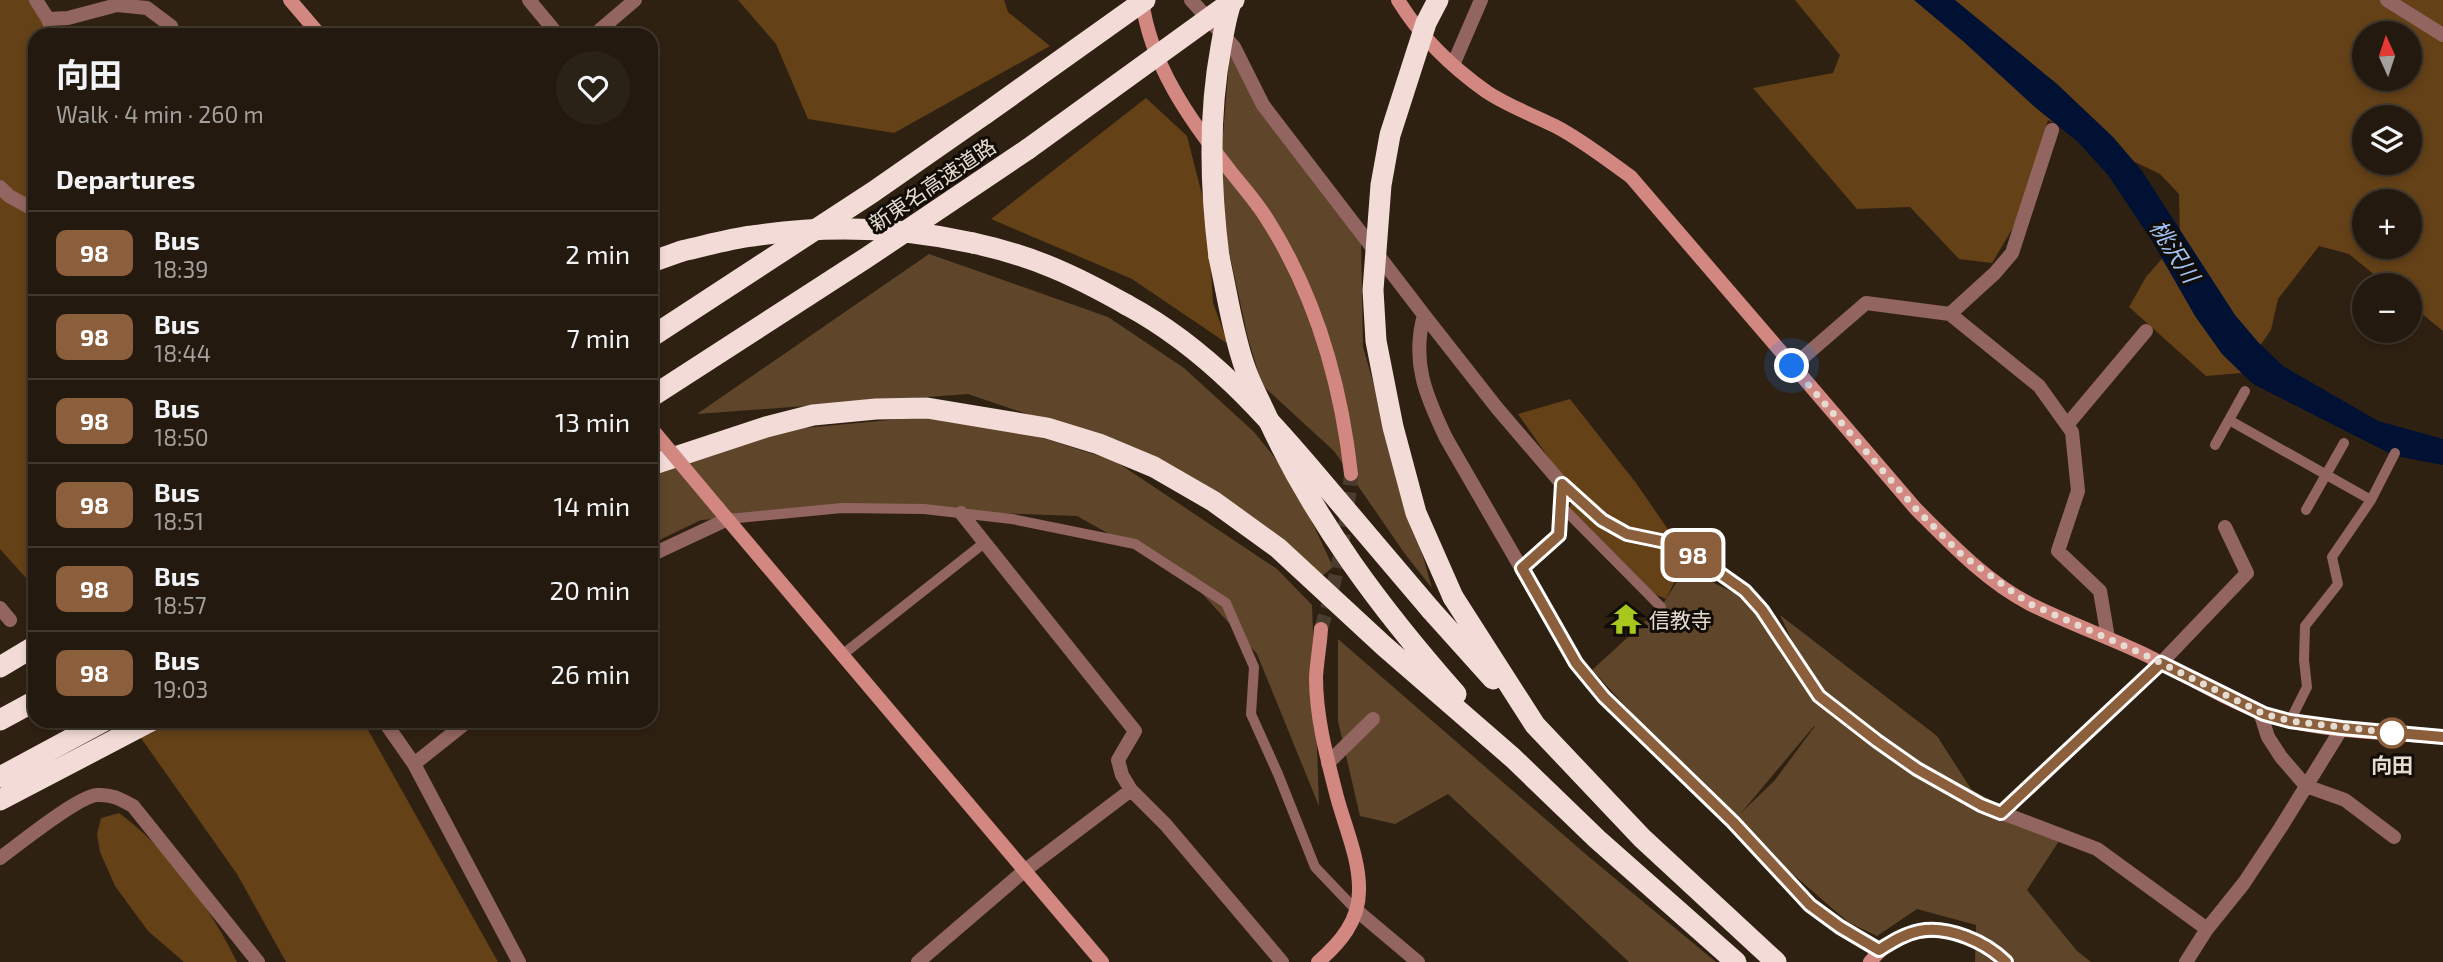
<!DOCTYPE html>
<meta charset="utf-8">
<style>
body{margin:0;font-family:"Exo 2","Noto Sans JP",sans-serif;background:#2b2217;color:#f1f3f6;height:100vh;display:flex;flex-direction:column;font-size:26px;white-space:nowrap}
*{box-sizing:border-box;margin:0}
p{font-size:23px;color:#a3a09e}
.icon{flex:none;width:38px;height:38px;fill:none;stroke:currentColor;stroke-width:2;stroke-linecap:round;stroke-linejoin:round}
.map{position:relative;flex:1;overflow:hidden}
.sheet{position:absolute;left:28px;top:28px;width:630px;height:700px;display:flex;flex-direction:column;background:#23190e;border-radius:21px;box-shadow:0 4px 10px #0003,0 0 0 2px #40382e}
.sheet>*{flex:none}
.badge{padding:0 14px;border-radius:10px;font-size:24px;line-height:46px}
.needle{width:46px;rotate:357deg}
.buttons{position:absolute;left:2352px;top:21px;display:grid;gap:14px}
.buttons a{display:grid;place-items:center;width:70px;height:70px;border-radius:50%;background:#23190e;box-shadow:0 4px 10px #0003,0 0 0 2px #40382e;font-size:35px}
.you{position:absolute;width:35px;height:35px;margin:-18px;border:5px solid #fff;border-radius:50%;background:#1a73e8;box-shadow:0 0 0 10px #1a73e833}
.map>.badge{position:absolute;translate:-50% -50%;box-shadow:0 0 0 4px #fff}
h2{padding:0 28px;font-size:26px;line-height:63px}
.round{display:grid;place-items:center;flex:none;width:74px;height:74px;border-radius:37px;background:#2b2217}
.headline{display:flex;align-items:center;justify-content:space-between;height:119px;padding:0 28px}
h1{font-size:33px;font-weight:700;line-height:52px}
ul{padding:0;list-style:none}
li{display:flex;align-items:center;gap:21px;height:84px;padding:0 28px;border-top:2px solid #40382e}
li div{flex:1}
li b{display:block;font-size:26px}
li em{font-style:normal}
li .badge{min-width:77px;font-weight:700;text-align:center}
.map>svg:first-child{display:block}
.green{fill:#5f462a;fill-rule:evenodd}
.forest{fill:#644117;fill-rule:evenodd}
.water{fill:#013}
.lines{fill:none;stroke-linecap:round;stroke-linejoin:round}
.secondary-tunnel{stroke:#4a3d2f;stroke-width:14;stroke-dasharray:14 7;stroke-linecap:butt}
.lane{stroke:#926560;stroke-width:10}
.street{stroke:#926560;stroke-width:14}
.secondary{stroke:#d28881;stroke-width:14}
.highway{stroke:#f3dbd8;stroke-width:21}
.secondary-bridge{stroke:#d28881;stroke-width:14}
.highway-bridge{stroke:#f3dbd8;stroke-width:21}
.line-casing{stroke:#fff;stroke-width:16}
.line{stroke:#8b5e3c;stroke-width:10}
.walk{stroke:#e4dbd1;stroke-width:7;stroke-dasharray:0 12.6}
.stop-dot{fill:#fff;stroke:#8b5e3c;stroke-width:3.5}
.labels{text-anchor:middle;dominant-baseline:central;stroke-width:6;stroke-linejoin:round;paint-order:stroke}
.street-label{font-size:21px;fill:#e4dbd1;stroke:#120c06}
.poi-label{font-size:21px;fill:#e4dbd1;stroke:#120c06;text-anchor:start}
.stop-label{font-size:21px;font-weight:bold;fill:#e4dbd1;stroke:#120c06}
.water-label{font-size:23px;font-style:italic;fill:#a0c4f8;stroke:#120c06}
</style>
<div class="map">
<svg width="2443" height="962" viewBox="0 0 2443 962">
<rect width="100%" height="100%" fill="#2f2112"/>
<path class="green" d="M1230 51 1361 242 1363 347 1432 588 1405 554 1334 451 1262 385 1248 338 1224 229 1222 147Z
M929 254 1108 317 1184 368 1254 432 1292 479 1333 567 1322 576 1065 427 968 394 697 414Z
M965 413 1115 461 1277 569 1312 605 1319 806 1257 654 1188 578 1077 516 861 508 701 520 651 544V470L793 429Z
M1685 569 1757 604 1822 705 1780 615 1937 736 1971 789 2059 841 2027 890 2077 951 2091 962H1975L1976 925 1917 909 1877 936 1848 922 1733 822 1592 670 1661 607ZM1815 726 1775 780 1741 813 1814 726Z
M1338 639 1589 857 1716 962H1629L1448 794 1395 824 1360 816 1338 721Z"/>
<path class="forest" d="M0 0H42L55 35H35V588L0 549Z
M738 0H1004L1008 12 1050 46 894 133 808 119 776 44Z
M1795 0H2443V331L2410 304V285H2387L2349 254 2319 246 2278 299 2271 330 2241 373 2206 376 2129 307 2146 277 2180 238 2179 194 2160 174 2048 120 2023 211 1992 263 1959 259 1910 207 1857 209 1753 88 1833 73 1840 55ZM2364 33H2410V79H2364ZM2364 117H2410V163H2364ZM2364 201H2410V247H2364Z
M1146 98 1187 136 1208 218 1213 303 1228 344 1132 279 991 219Z
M1570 399 1636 483 1687 557 1666 599 1643 589 1568 512 1574 494 1518 414Z
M129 721H363L498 962H286L237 874Z
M119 813C169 850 210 907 237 962H184L148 931 115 886 100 852 97 834 101 818Z"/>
<path class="water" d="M1914 0H1955L2057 84 2113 137 2142 171 2235 315 2258 342 2283 366 2378 421 2443 439V465L2401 457 2387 452 2253 384 2222 354 2195 316 2152 241 2108 175 2078 142 2036 108 1964 42Z"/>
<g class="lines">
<path class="secondary-tunnel" d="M1321 629C1338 574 1346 532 1351 474"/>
<path class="lane" d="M2229 420 2371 500
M2215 445 2245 391
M1561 506 1661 607
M2306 510 2344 443
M728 519 842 508 924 509 1012 519 1135 544 1226 603 1254 667 1251 714 1278 774 1315 867 1356 910
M1522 568 1559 535 1562 484
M842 655 984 543
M2290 721 2307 687 2304 660 2305 626 2338 584 2332 557 2371 500 2395 453
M2001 813 2161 663"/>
<path class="street" d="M36 0 48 19 54 35
M529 0 558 35
M1191 0 1234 47 1263 105 1424 315C1411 362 1426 396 1446 438L1576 663 1604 697 1733 822 1810 905 1840 927 1879 950
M2387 0 2443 35
M48 19 68 18 117 5 147 8 171 26 174 35
M594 35 635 0
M1453 65 1481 0
M0 187 9 196 35 210
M1950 314 1995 273 2012 253 2052 130
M1424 315 1497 408 1562 484 1602 520 1627 534 1680 545 1745 591 1762 610 1819 696 1844 716 1917 769 1981 805 2097 849 2207 929
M1792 367 1866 303 1950 314 2039 386 2072 432 2078 491 2058 551 2100 591 2108 638
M2067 425 2146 331
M961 513 1135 731 1118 760 1122 775 1131 790 1166 825 1282 962
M651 555 728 519
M0 608 10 620
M2161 663 2247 573 2225 527
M2260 712 2268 737 2281 757 2306 786 2345 800 2394 837
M384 721 414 764 519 962
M1328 763 1373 719
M414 764 468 721
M0 858C18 845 78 796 97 795 112 794 120 799 133 806L258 962
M1356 910 1418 962
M918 962 1024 871 1131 790
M2186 962 2207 929 2244 883 2281 827 2342 728"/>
<path class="secondary" d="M290 0 320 35
M1142 0C1150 63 1189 119 1228 168 1241 185 1256 201 1267 219 1316 296 1341 384 1351 474
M1398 0C1420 36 1453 68 1487 92 1508 106 1533 115 1555 126 1582 140 1606 159 1631 177L1916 509C1951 544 1986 581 2030 604 2068 623 2108 637 2146 655 2184 674 2225 700 2265 714 2314 732 2390 733 2443 737
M718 508 1102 962
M1318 962C1340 943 1359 921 1359 891 1360 860 1345 827 1337 797 1327 758 1316 718 1316 677 1317 661 1320 645 1321 629
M1870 962C1905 917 1968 924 2006 962"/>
<path class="highway" d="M973 243C1033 256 1074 275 1127 305
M1219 257C1227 293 1232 330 1244 365 1250 384 1260 401 1268 419 1315 521 1382 610 1456 694
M651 262 682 251
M651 337 873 192 985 114
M651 397 866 258 1028 149
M651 465 766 427 813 415 876 409 927 408 1047 428 1099 444 1154 467 1213 501 1278 548 1384 646 1513 758 1597 839 1736 962
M1453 597 1535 725 1642 838 1776 962
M1431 610 1493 679
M0 667 35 646
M0 720 35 701
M0 777 104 721
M0 800 151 721"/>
<path class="secondary-bridge" d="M651 428 718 508"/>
<path class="highway-bridge" d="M1438 0 1426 23 1390 135 1381 185 1373 290 1376 341 1393 427 1416 513 1453 597
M985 114 1145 0
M1028 149 1234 0
M682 251C705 246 728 239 752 236 824 225 901 227 973 243
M1219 257C1210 186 1208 117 1221 47 1224 31 1226 15 1232 0
M1127 305C1207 348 1266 415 1324 484 1360 526 1395 568 1431 610"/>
</g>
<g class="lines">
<defs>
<path id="line" d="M2006 962C1986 942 1948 925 1919 931 1904 934 1892 942 1879 950L1840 927 1810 905 1733 822 1604 697 1576 663 1522 568 1559 535 1562 484 1602 520 1627 534 1680 545 1745 591 1762 610 1819 696 1877 741 1917 769 1981 805 2001 813 2161 663 2264 714 2290 721 2342 728 2443 737"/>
</defs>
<use href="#line" class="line-casing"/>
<use href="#line" class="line"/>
<path class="walk" d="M1792 366 1916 509 1961 554 2028 603 2145 655 2264 714 2290 721 2392 733"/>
</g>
<defs>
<symbol id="temple-bare" viewBox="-9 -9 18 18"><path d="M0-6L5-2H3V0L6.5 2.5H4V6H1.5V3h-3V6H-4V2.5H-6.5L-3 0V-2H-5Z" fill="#a8c71d" stroke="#120c06" stroke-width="2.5" paint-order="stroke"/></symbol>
</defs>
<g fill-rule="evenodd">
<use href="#temple-bare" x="1604" y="597" width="44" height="44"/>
</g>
<circle class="stop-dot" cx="2392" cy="733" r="14"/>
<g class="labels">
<g class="street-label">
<text transform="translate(932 184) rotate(-34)">新東名高速道路</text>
</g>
<g class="poi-label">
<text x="1649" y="619">信教寺</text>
</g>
<g class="stop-label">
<text x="2392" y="764">向田</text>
</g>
<g class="water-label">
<text transform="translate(2175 251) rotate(57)">桃沢川</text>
</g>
</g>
</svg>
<div class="buttons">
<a><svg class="needle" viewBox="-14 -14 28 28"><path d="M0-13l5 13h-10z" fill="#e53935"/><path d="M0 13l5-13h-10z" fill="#a3a09e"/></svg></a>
<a><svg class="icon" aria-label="layers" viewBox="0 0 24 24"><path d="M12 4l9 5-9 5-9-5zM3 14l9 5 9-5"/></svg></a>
<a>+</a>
<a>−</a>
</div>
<div class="you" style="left:1792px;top:366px"></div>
<b class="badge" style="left:1693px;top:555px;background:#8b5e3c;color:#fff">98</b>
<section class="sheet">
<div class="headline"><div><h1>向田</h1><p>Walk · 4 min · 260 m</p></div><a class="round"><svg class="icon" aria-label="heart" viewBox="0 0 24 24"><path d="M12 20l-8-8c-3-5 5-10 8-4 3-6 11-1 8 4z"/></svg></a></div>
<h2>Departures</h2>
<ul>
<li><span class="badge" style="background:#8b5e3c;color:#fff">98</span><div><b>Bus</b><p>18:39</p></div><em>2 min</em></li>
<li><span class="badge" style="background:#8b5e3c;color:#fff">98</span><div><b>Bus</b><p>18:44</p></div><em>7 min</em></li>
<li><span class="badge" style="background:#8b5e3c;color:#fff">98</span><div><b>Bus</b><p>18:50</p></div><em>13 min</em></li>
<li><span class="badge" style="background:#8b5e3c;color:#fff">98</span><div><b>Bus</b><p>18:51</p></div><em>14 min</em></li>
<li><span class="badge" style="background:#8b5e3c;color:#fff">98</span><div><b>Bus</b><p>18:57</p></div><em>20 min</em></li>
<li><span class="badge" style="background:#8b5e3c;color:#fff">98</span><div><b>Bus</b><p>19:03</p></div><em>26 min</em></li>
</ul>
</section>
</div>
